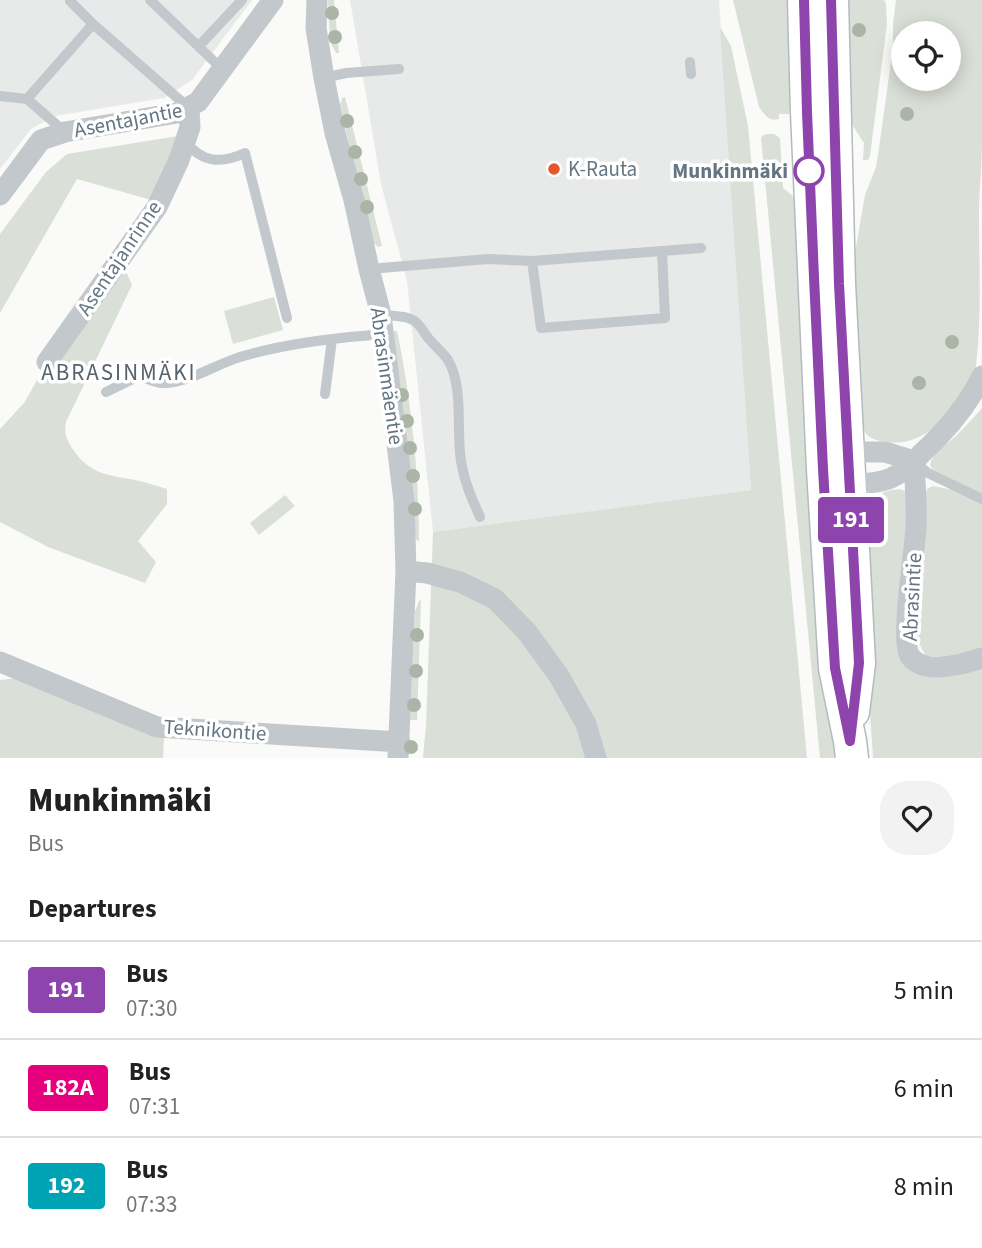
<!DOCTYPE html>
<meta charset="utf-8">
<style>
body{margin:0;font-family:"Source Sans 3",sans-serif;background:#f2f2f2;color:#222;height:100vh;display:flex;flex-direction:column;font-size:26px;white-space:nowrap}
*{box-sizing:border-box;margin:0}
p{font-size:23px;color:#767676}
.icon{flex:none;width:38px;height:38px;fill:none;stroke:currentColor;stroke-width:2;stroke-linecap:round;stroke-linejoin:round}
.map{position:relative;height:758px;overflow:hidden}
.side{display:flex;flex-direction:column;background:#fff;flex:1}
.side>*{flex:none}
.badge{padding:0 14px;border-radius:5px;font-size:24px;line-height:46px}
.buttons{position:absolute;left:891px;top:21px;display:grid;gap:14px}
.buttons a{display:grid;place-items:center;width:70px;height:70px;border-radius:50%;background:#fff;box-shadow:0 4px 18px #0003;font-size:35px}
.map>.badge{position:absolute;translate:-50% -50%;box-shadow:0 0 0 4px #fff}
h2{padding:0 28px;font-size:26px;line-height:63px}
.round{display:grid;place-items:center;flex:none;width:74px;height:74px;border-radius:28px;background:#f2f2f2}
.summary{display:flex;align-items:center;justify-content:space-between;height:119px;padding:0 28px}
h1{font-size:33px;font-weight:800;line-height:52px}
ul{padding:0;list-style:none}
li{display:flex;align-items:center;gap:21px;height:98px;padding:0 28px;border-top:2px solid #e0e0e0}
li div{flex:1}
li b{display:block;font-size:26px}
li em{font-style:normal}
li .badge{min-width:77px;font-weight:700;text-align:center}
.map>svg:first-child{display:block}
.built{fill:#e8e9e9}
.green{fill:#dadfd7;fill-rule:evenodd}
.lines{fill:none;stroke-linecap:round;stroke-linejoin:round}
.primary-casing{stroke:#b5babe;stroke-width:35}
.lane{stroke:#c3c8cc;stroke-width:10}
.street{stroke:#c3c8cc;stroke-width:21}
.primary{stroke:#fff;stroke-width:32}
.tree{fill:#aab4a7}
.line-casing{stroke:#fff;stroke-width:16}
.line{stroke:#8e44ad;stroke-width:10}
.poi-dot{fill:#e4572e;stroke:#fff;stroke-width:2.5}
.stop-dot{fill:#fff;stroke:#8e44ad;stroke-width:3.5}
.labels{text-anchor:middle;dominant-baseline:central;stroke-width:7;stroke-linejoin:round;paint-order:stroke}
.street-label{font-size:21px;fill:#657683;stroke:#fff}
.poi-label{font-size:21px;fill:#657683;stroke:#fff;text-anchor:start}
.stop-label{font-size:21px;font-weight:bold;fill:#657683;stroke:#fff;text-anchor:end}
.neighbourhood-label{font-size:23px;letter-spacing:2px;fill:#57646e;stroke:#fff}
</style>
<div class="map">
<svg width="982" height="758" viewBox="0 0 982 758">
<rect width="100%" height="100%" fill="#fafaf8"/>
<path class="built" d="M0 0H252L192 80 164 98 55 116 31 129 0 169Z
M350 0H719L751 490 433 532 407 281 381 184Z"/>
<path class="green" d="M328 0H334L339 53H336L330 42Z
M733 0H792L794 69 789 114H779V119C769 122 765 115 759 107Z
M847 0H884L886 4 887 24 870 156 868 160H863L864 143 853 126 846 108Z
M896 0H982C982 48 982 96 982 143 982 166 979 189 979 212 979 263 982 316 976 366 968 397 941 432 908 441 897 444 876 443 867 435 866 434 862 428 861 427L852 291 856 247 865 195 876 167 879 148 893 47V24ZM903 33H948V79H903Z
M720 27 731 46 748 126 807 758H423L426 725 433 532 751 490Z
M345 97 382 246 378 247 372 241 340 106 342 98Z
M767 134H774L780 138 783 188 793 196 796 202 816 574 835 758H820L761 138 763 135Z
M178 136 155 201 77 179 0 313V234L46 172 67 154Z
M126 271 132 285 66 422C64 435 66 437 72 448 89 474 107 475 135 480 146 482 156 486 167 489V504L138 541 156 562 145 583 48 547 0 522V429L24 403 39 377 115 276Z
M274 297 283 330 233 344 224 311Z
M394 331H397C411 398 419 473 419 542L415 538 392 341Z
M982 408V496L932 469 930 465C933 451 947 445 957 435 966 426 974 417 982 408Z
M933 486 953 490 982 504V649L965 658 926 656 918 642 914 629 925 498 927 489Z
M900 489 909 493 904 662 982 663V758H873L869 698 865 514C875 496 879 491 900 489Z
M285 495 295 506 259 535 250 523Z
M421 600 417 720H410L415 611 419 601Z
M18 678 164 738 163 758H0V680Z"/>
<g class="lines">
<defs>
<path id="primary" d="M804 0 807 112 823 469 835 668 850 741 852 758
M832 0 839 284 859 663 853 712"/>
</defs>
<use href="#primary" class="primary-casing"/>
<path class="lane" d="M150 0 222 69
M70 1 93 24
M199 46 242 0
M690 62 691 74
M324 78 346 73 399 69
M0 96 27 99
M65 132 27 99 93 24 189 108
M185 141C202 163 221 164 245 153L287 318
M532 261 541 328 665 318 662 251
M369 269 488 259 532 261 701 248
M381 315C393 316 408 315 417 323 422 328 425 335 430 340 436 347 443 353 448 360 464 387 456 432 461 461 464 481 472 499 480 517
M106 392 139 376C147 378 157 384 165 383 190 382 217 364 240 357 287 343 336 338 383 334
M325 394 332 339
M916 463 928 473 982 499"/>
<path class="street" d="M317 0 316 28 324 78 335 133 354 200 369 269 381 315 404 501 406 571 398 758
M0 195 41 140 65 132 177 113 198 102 273 0
M47 362 157 207 179 160 190 127 189 108
M838 459 848 452H885L914 461
M914 461C915 483 917 505 916 527 915 550 900 641 910 656 924 676 964 664 982 658
M838 478C841 479 844 482 848 483 856 486 882 482 891 478 902 473 913 463 921 454 946 431 967 407 982 376
M406 571 427 573 460 582 495 599 527 632 559 676 586 724 596 758
M0 662 157 727 400 742"/>
<use href="#primary" class="primary"/>
</g>
<g class="tree">
<circle cx="332" cy="13" r="7"/>
<circle cx="859" cy="30" r="7"/>
<circle cx="335" cy="37" r="7"/>
<circle cx="907" cy="114" r="7"/>
<circle cx="347" cy="121" r="7"/>
<circle cx="355" cy="152" r="7"/>
<circle cx="361" cy="179" r="7"/>
<circle cx="367" cy="207" r="7"/>
<circle cx="952" cy="342" r="7"/>
<circle cx="919" cy="383" r="7"/>
<circle cx="402" cy="395" r="7"/>
<circle cx="407" cy="421" r="7"/>
<circle cx="410" cy="448" r="7"/>
<circle cx="413" cy="476" r="7"/>
<circle cx="415" cy="509" r="7"/>
<circle cx="417" cy="635" r="7"/>
<circle cx="416" cy="671" r="7"/>
<circle cx="414" cy="705" r="7"/>
<circle cx="411" cy="747" r="7"/>
</g>
<g class="lines">
<defs>
<path id="line" d="M804 0 807 112 814 277 823 469 835 668 850 741 859 663 839 284 831 0"/>
</defs>
<use href="#line" class="line-casing"/>
<use href="#line" class="line"/>
</g>
<circle class="poi-dot" cx="554" cy="169" r="7"/>
<circle class="stop-dot" cx="809" cy="171" r="14"/>
<g class="labels">
<g class="street-label">
<text transform="translate(128 120) rotate(-11)">Asentajantie</text>
<text transform="translate(119 258) rotate(-56)">Asentajanrinne</text>
<text transform="translate(387 376) rotate(82)">Abrasinmäentie</text>
<text transform="translate(912 597) rotate(-87)">Abrasintie</text>
<text transform="translate(215 730) rotate(4)">Teknikontie</text>
</g>
<g class="poi-label">
<text x="568" y="169">K-Rauta</text>
</g>
<g class="stop-label">
<text x="788" y="171">Munkinmäki</text>
</g>
<g class="neighbourhood-label">
<text x="119" y="372">ABRASINMÄKI</text>
</g>
</g>
</svg>
<div class="buttons">
<a><svg class="icon" aria-label="locate" viewBox="0 0 24 24"><circle cx="12" cy="12" r="6"/><path d="M12 2v4M12 18v4M2 12h4M18 12h4"/></svg></a>
</div>
<b class="badge" style="left:851px;top:520px;background:#8e44ad;color:#fff">191</b>
</div>
<section class="side">
<div class="summary"><div><h1>Munkinmäki</h1><p>Bus</p></div><a class="round"><svg class="icon" aria-label="heart" viewBox="0 0 24 24"><path d="M12 20l-8-8c-3-5 5-10 8-4 3-6 11-1 8 4z"/></svg></a></div>
<h2>Departures</h2>
<ul>
<li><span class="badge" style="background:#8e44ad;color:#fff">191</span><div><b>Bus</b><p>07:30</p></div><em>5 min</em></li>
<li><span class="badge" style="background:#e6007e;color:#fff">182A</span><div><b>Bus</b><p>07:31</p></div><em>6 min</em></li>
<li><span class="badge" style="background:#00a3b4;color:#fff">192</span><div><b>Bus</b><p>07:33</p></div><em>8 min</em></li>
</ul>
</section>
